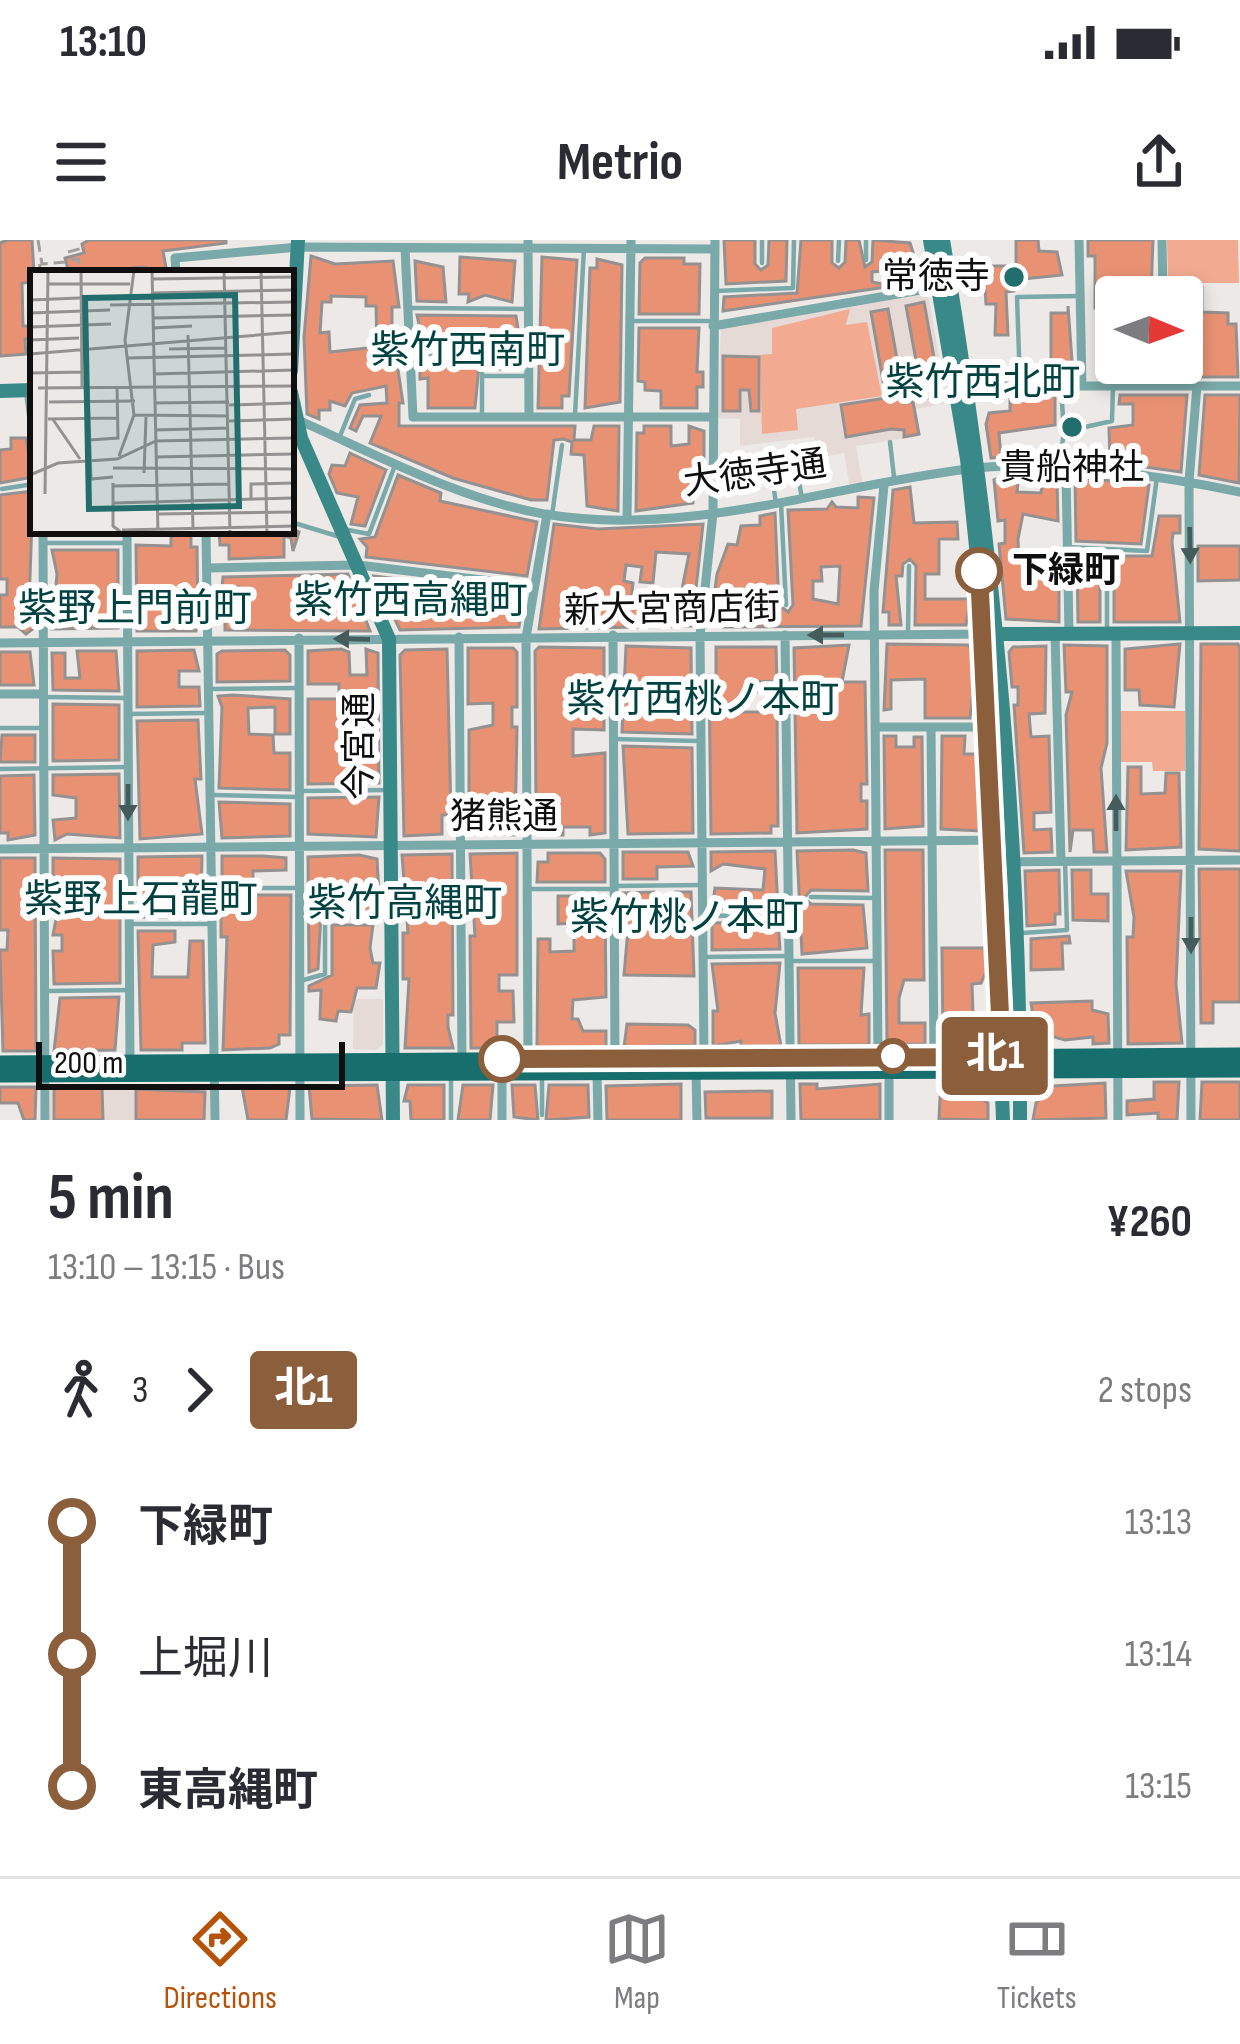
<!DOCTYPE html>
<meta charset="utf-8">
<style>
body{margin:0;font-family:"Sofia Sans Condensed","Noto Sans JP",sans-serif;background:#f7f7f7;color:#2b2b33;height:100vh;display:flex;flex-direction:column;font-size:45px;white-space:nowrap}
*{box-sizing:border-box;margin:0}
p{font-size:39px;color:#7c7c81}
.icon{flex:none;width:66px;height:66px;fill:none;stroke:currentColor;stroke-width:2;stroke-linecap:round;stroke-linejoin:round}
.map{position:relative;height:880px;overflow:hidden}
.sheet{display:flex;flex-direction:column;background:#fff;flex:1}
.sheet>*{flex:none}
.badge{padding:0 24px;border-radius:9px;font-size:42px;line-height:78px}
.needle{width:78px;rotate:91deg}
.fabs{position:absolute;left:1095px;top:36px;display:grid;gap:24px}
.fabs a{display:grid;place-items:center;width:108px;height:108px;border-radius:12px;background:#fff;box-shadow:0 6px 18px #0003;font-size:60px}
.scale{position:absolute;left:36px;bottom:30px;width:309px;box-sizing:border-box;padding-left:12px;border:6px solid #100f0f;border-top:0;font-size:33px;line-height:42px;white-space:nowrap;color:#100f0f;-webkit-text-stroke:9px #fff;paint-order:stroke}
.map>.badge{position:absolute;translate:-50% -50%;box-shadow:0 0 0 6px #fff}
.legs{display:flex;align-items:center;gap:18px;height:132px;padding:0 48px;font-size:39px}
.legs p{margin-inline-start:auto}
.head{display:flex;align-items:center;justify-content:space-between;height:204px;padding:0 48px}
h1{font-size:66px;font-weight:700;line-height:90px}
ul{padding:0 48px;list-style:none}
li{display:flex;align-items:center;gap:42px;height:132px;font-size:45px}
li i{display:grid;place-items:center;width:18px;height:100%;margin:0 15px;background:currentColor}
li i::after{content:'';width:30px;height:30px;margin:-15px;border:9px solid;border-radius:50%;background:#fff}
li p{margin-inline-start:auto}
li:first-child i{background:linear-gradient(#0000 50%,currentColor 0)}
li:last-child i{background:linear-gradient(currentColor 50%,#0000 0)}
.status{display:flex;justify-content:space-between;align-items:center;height:84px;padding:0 60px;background:#fff;direction:ltr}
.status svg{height:33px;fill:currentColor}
header{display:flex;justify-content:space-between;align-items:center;height:156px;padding:0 48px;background:#fff;font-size:54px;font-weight:700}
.dock{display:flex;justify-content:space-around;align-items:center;height:168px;border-top:3px solid #e1e1e2;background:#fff;font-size:33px;color:#7c7c81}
.dock a{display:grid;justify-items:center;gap:6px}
.dock .on{color:#b45309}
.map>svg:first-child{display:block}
.built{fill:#e6dad6}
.green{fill:#f2aa91}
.building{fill:#e99273;stroke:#949190;stroke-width:3;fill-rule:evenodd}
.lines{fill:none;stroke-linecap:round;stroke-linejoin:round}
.path{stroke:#a19f9e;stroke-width:3;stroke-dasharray:12 6;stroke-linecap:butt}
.lane{stroke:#79a9a8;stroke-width:4.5}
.street{stroke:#79a9a8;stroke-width:9}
.secondary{stroke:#388987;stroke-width:14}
.primary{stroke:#166e6d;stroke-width:15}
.oneway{fill:#445c5c}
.line-1-casing{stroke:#fff;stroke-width:27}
.line-1{stroke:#8b5e3c;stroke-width:18}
.poi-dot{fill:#226e6d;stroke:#fff;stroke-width:4.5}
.stop-1-dot{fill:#fff;stroke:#8b5e3c;stroke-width:6}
.labels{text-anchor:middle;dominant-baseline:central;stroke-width:12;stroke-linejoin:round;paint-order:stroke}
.poi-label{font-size:36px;fill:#100f0f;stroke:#fff;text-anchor:end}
.street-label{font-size:36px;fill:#100f0f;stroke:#fff}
.stop-label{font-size:36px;font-weight:bold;fill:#100f0f;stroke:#fff;text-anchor:start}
.neighbourhood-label{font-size:39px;fill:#004242;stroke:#fff}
.inset-road{fill:none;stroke:#949291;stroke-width:3}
.view{fill:#226e6d;fill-opacity:0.15;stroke:#226e6d;stroke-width:6}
.inset-edge{fill:none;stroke:#100f0f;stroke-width:6}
</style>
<div class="status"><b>13:10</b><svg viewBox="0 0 49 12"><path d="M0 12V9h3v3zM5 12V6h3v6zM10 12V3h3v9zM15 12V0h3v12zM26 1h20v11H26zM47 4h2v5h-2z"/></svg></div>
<header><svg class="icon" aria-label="menu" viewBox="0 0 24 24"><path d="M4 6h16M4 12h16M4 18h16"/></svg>Metrio<svg class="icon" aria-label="share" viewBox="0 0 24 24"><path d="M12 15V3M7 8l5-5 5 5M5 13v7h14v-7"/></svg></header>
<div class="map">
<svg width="1240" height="880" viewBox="0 0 1240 880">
<rect width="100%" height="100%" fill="#ece9e7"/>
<path class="built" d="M928 52 947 163 916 169 920 196 856 206 863 246 850 248 844 213 818 218 814 197 740 206V179L718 178 721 87Z
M354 759H383V804L376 810 353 809Z
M50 846H210V880H50Z"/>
<path class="green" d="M1167 0H1238L1239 43H1168Z
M850 69 846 85 867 82 882 156 796 169 798 190 762 194 760 115 772 114V88Z
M1119 471H1185V531H1153L1152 522H1120Z"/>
<path class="building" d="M7 0H32L34 33 33 42 22 43 23 86H29L30 99H25L26 114 0 116V3Z
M89 0H226V3L163 11 167 33H148L146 27 69 33 65 18 84 13 82 4Z
M724 0H755V24L761 30 768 25 769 0H787L786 41 726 44Z
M801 0H832V23L839 28 845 22 846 0H859L865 27 872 22 873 0 910 3 918 28 872 32V42L893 46 723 71 724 57 797 53Z
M1016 0H1038L1039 11 1057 12 1062 35 1014 40V51L1006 52 1008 95H995L996 64H986L984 32 987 26H1016Z
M1088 0H1153L1151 55H1116V68H1095V16H1088Z
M311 16 335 24 393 21 399 67H392V90L403 163H399V186H575L574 200H591L594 186H619L618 271 587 266 584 215 571 214 572 202 564 199 554 200 547 260H531L453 238 370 203 381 176H363L356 191 350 188 360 165 387 163 386 146 352 153 345 166 330 161V170H319V179L307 174 304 97ZM331 56 366 57V66H376L377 107 330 112 329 92 320 93 322 62H331Z
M460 17 515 21 512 62 485 55 468 62 469 54H459Z
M542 17 577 20 569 156H562V168H538Z
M645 18H684V24H700L699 74H639L640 23Z
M597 19 622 25 620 162 585 168 590 28H597Z
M415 21 443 27 446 62 417 61Z
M1172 46 1202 47V72L1228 73V84H1236L1238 137H1185V110L1200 97H1182V66L1192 65 1197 58 1190 52 1172 55Z
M924 62 941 156 923 159 906 66Z
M1068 66 1073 134 1051 135V73H1068Z
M888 69 905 163 913 162 919 194 904 197V190L891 189 846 197 841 165 886 158 871 72Z
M417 75 516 76 520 101 461 100 424 108Z
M639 88H699L697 132H703V147H697V168H661V151L645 150V142L638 141Z
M462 114 513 115 520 129H489L487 117 480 115 475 168H428V138L420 139V128Z
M723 116 759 117V171H751L749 150H740V171H723Z
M1010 155H1055V185L999 193 1001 217 991 218 986 184 989 173 1010 171Z
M1120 155H1187L1181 232 1110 222 1109 188 1133 185V164H1119Z
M1205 155H1240L1239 243 1199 235Z
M644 186H671V206L689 204V186L704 191V230L701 241H692L693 263 636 271 637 193H644Z
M11 198H26L33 237 0 243V210L11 209Z
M350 213 386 230 365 286 351 284 358 257 337 253 329 234 332 225 345 226Z
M398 235 441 253 440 261 537 282 527 336 366 317 367 307 360 299 375 297Z
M1004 235 1005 242 1018 243 1017 252 1041 253 1042 245 1054 246 1057 240 1058 281 1023 274 1018 299 1019 323 1044 321V333H1059V382L1006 379 999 304 1005 303V280L998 281 994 240Z
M1075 237 1149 245 1141 304 1076 301Z
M910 247 914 283 957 282 958 299H939V334H925V359H970L966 385H915L916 326 910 319 903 324 902 336H896L901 385H889V372H883L893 250Z
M33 251 29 366H34V388L26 394 18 387H0V355H7V339H0V255Z
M858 257 874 258 861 386 723 387V371H712L717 334 728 304 737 305 741 286 760 285V276L775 273 779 365 788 372 793 365 788 270 827 269 832 262 836 267 858 268ZM840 326 838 364 813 359V341H822L821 327Z
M1159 276H1180V293H1173L1172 302 1180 382H1114V316H1152Z
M554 284 598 289 703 284 692 386 539 389ZM656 312 689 314 679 364 631 362 633 343 624 341 626 325 642 327 640 342 653 343Z
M291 289 299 292 293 311 291 298 284 296V317L229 319V305H220L219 291Z
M171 291H191V307H197L198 384 196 391H137L136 305 171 306Z
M1198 306H1240V340L1198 341Z
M52 310H118V388L52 389 57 334Z
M1077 314 1100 315V382H1078Z
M348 334 370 391 225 390V373H236L239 347H222L223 337Z
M374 336 455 346 454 353 476 348 524 354 519 387 400 390Z
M887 404 968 405 974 412 975 433 970 478H925V439L891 440V469L884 470Z
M1180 404 1174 467 1140 465 1139 450H1125V409Z
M1201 404H1238L1240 409V611L1199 609Z
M849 405 842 442H865L867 544H861V561H867V589L797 593 794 408Z
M1064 405 1107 406V503L1101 528 1107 612H1094L1093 590H1073L1070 612 1066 475 1072 452H1066Z
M626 406 691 408 692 494 622 492Z
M1046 406 1045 473 1029 474 1031 497 1049 496 1051 572 1034 573V590L1051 589 1052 612 1024 613 1014 465H1018V447H1012L1009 412 1013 407Z
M539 407 604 408V490L573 489V516L605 513V593L590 595V587H563V595H541L536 573 535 411Z
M716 407H776L777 441 756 442V452H743V472H763V463H777L778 586H771V593L711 594 709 435H716Z
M468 408H513L517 412V467H512V487H517L515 595 469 592V490L493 485V463L468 464Z
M341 409 349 412 350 435H367L366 409 378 413 379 543 308 544V459H339V444H308V411Z
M447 409 451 575H442V594L404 596 400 415 405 410Z
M194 410 199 431H179V447H199L200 466 137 467V411Z
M285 410 290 415V441L217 442V414L222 411Z
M77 411H116L119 451 53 450 52 413H65V438H80Z
M0 412H30L34 445H0Z
M233 455 290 459V494H275V467L248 468 249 494 273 495 274 513H290V550L219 548 222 467 218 456Z
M53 464 119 465V520L53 521Z
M198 480 201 539H195L202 594 140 599 137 481Z
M2 495H35V522H0Z
M884 496H896V507H914V497H922L923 586 885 589Z
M942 496H965L964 514H978L981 591 941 589Z
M623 506 692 508 693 593 628 594Z
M1128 527H1141V554L1165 553 1166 533H1179L1181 607 1126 610Z
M119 534 120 598 67 594 55 600 53 580 76 578V558L53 555V535Z
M34 535 35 595 8 600V593H0V536Z
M379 557 376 597 308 594V558Z
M219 562 290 564V596L222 598Z
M853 610 866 613 868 651 811 650 804 658 811 664 863 665 867 708 802 714 797 611Z
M885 610H923L924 740H904L899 758V783H925V804L887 805Z
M775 611 778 668 712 669 715 648 763 650 765 629 723 624 711 631V612Z
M623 612H688L693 626 657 627V639H623Z
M517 613V735H499V751H513L514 782H497V808H471L470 696H475L470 614Z
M548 613H600L605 619V642H537L538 622H548Z
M452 614 453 775H448V787L453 808H405L409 739H403V693H408L402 615Z
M359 615 377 619 380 671 321 673 318 729 309 732 308 617Z
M202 616 201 662H188V677H138V617Z
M263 616 286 618V630L253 631V641H222V616Z
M0 618H35L36 811H3L0 710H7L8 690H0Z
M53 618 120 619V743L54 744 53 711H62V695H53L58 668 53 661Z
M1199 629H1240V762H1213V783H1201Z
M1059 630 1060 674H1055V684L1027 686 1025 631Z
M1072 630H1091V654H1108V681L1073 680Z
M1126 631H1181L1176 744 1182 803 1128 804 1127 697H1133L1134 677Z
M654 652V662L676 663V652H691L694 736 624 735 628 689H623V653Z
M226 655H291L290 795H279V804L270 808 223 810 227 697H221V675H226Z
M558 656H605L606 757 573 760 572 779H578L583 791H606V807L537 808 538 699H550V712L574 711V683L558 684Z
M778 682 780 709 712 710V683Z
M332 685H373L370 708 373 723H380L376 748H357L351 772 338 771 336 781 320 779 321 750 309 751V746L332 735Z
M138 691H175V702L153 705 152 737H188L190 701H203L205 803H182V810H141Z
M1069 696 1070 703H1062L1063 729 1031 730V699Z
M942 708H985L986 732 981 743 972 744 973 774H988V787L971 805 943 804Z
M780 723 775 773 781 806H741V801L713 806V771H718L712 724Z
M798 728H864L861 775 869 774V805H799Z
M119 757 115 810 54 811 60 758Z
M1092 761V770L1108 774 1109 803 1093 804V797L1065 800 1047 795 1033 776 1031 763Z
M627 784 688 785 695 790V805L624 807Z
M1154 842H1179L1177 880H1158V873L1127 875V861L1154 859Z
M1202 842H1240V880H1200Z
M1105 843 1106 878 1033 880 1036 863 1053 846Z
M681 844V880H607L606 846Z
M800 844H817V849L880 844V880H801Z
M377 845 382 880 312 879 309 846Z
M408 845H444V880H411L410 861H404Z
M463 845H493L490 880H458Z
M512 845H535L538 880 514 877Z
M549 845H588L589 877 546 880Z
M0 847H36L35 880H24L18 863H0Z
M102 847 103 880H54V848Z
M242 847 290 848 286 880H248Z
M964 847 988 863V880L939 879 940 857 959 858Z
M136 849 205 852 204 880H136Z
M772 851V878H706L705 852Z"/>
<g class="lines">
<path class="path" d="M38 0 42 24 66 22
M68 12 83 8
M71 20 78 19 81 29 87 28
M39 33 40 24"/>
<path class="lane" d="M762 0V23
M866 20V0
M838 21 839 0
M715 51 793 48 794 0
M1182 59H1190
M412 68 526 69
M630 81H713
M409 118 461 107 528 108
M482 136H528
M1020 145 1017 57 1080 56
M575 175 584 8
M482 176V121
M1076 189 1112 181 1113 146
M340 196 355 159 369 155
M890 202 894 237
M793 210 802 258
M771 228 776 264
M1058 229 1064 193 1061 146
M2 249 33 244
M781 263 786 365
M552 275 562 205
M291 282 337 296
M343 289 369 294 394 228
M43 303H127
M1067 307 1147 311 1157 237
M1107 310V388
M908 392 909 326
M208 449 299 448
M43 457 127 458
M127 474 206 473
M0 488H44
M614 499 698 501
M0 529 128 527
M298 551 388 550
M214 555 298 557
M614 646 703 645
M214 648H300
M527 649H612
M811 657 874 658
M703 676 786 675
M130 684H209
M1022 693 1067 690 1065 621
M703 717 787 716
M790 721H875
M300 741 325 734V678H389
M45 751 130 750
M451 838V880
M542 875V838"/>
<path class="street" d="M528 0 529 176
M1079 0 1082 146
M1162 0 1163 57
M405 8 413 177H711
M176 33 175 18 299 7 715 9
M713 86 938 47
M1165 123V146
M960 146H1240
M28 150 33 188
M298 180C378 215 458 259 544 274 687 298 828 246 968 229 1046 219 1163 236 1240 252
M1064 187 1076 189
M1066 231 1069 394
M627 279 631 0
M43 291 45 880
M127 291 130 822
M206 291 215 880
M207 328 358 325 533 346
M1055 394 1061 621
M1116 394 1118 880
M613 395 615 822
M785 395 791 880
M459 397 462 824
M299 398 300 880
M0 403 985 394
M0 454H43
M875 487H1003
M931 487 934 816
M0 609 1009 600
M994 622 1240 620
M528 819 526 398 547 274
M878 819 874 351 884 245
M889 831V880
M502 832V880
M597 832 598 880
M697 880 696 831 704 819 700 396 713 273 715 0
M1191 880 1189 241 1197 146"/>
<path class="secondary" d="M930 0 967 219 985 394 1003 880
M943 0C992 290 1021 585 1020 880
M291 131 298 0
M0 151 33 150
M291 152 301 198 389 399 393 880
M993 394 1240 393"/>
<path class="primary" d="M0 823 1240 815
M0 835 1240 830"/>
</g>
<defs><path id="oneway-solid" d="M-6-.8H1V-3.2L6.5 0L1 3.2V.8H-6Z" transform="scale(3)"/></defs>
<g class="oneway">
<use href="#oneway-solid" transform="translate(1190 305) rotate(89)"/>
<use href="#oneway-solid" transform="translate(826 395) rotate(-180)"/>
<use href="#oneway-solid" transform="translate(352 399) rotate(-179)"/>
<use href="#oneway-solid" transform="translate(128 562) rotate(90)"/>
<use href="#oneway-solid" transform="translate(1116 573) rotate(-90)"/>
<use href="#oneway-solid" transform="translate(1191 695) rotate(90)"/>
</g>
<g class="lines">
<defs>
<path id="line-1" d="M502 819 1002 817 979 331"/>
</defs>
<use href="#line-1" class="line-1-casing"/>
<use href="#line-1" class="line-1"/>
</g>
<g class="poi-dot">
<circle cx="1014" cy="37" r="12"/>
<circle cx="1072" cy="187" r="12"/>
</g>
<g class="stop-1-dot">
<circle cx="979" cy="331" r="21"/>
<circle cx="893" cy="816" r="15"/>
<circle cx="502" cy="819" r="21"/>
</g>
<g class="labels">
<g class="poi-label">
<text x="990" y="37">常徳寺</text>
<text x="1072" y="228" text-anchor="middle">貴船神社</text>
</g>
<g class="street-label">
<text transform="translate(755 234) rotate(-8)">大徳寺通</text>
<text transform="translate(672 370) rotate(-1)">新大宮商店街</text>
<text transform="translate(360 506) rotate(-90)">今宮通</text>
<text x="504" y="577">猪熊通</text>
</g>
<g class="stop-label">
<text x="1012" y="331">下緑町</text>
</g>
<g class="neighbourhood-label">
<text x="468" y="111">紫竹西南町</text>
<text x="983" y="143">紫竹西北町</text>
<text x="411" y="361">紫竹西高縄町</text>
<text x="135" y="369">紫野上門前町</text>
<text x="703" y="460">紫竹西桃ノ本町</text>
<text x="141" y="660">紫野上石龍町</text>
<text x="405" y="664">紫竹高縄町</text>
<text x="687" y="678">紫竹桃ノ本町</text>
</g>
</g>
<g transform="translate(30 30)">
<rect width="264" height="264" fill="#ece9e7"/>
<path class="inset-road" d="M51 0 52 117M122 0 128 264M194 0 200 264M231 0 237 264M122 9 264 7M18 14H100M122 23 264 20M0 30 98 26M80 35 264 32M0 43 80 40M123 48 264 45M0 57 81 54M123 58 162 56M158 65 163 258M0 70 49 68M139 79 195 78M0 84 264 62M98 88 264 84M1 103 51 102M124 104 264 100M58 117 61 209 83 207M8 118 264 116M19 132 105 131M124 133 199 132M199 135 264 133M104 145 198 146M22 148 50 189M18 149 87 148M199 151 264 149M125 160 199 158M59 170 88 168 87 117M89 186 104 145 95 70 104 0M126 187 264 184M83 198 264 199M114 203 116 147M0 205 28 193 87 189 126 171 264 168M83 213V256L92 263M84 216 199 214M15 224 18 0M221 228V214L264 213M84 233 264 228M128 244 264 242M92 260 264 256"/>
<path class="view" d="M205 25 209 236 59 239 55 28Z"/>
<rect width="264" height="264" class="inset-edge"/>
</g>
</svg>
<div class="fabs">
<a><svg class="needle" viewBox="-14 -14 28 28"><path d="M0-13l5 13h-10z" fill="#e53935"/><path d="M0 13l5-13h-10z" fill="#7c7c81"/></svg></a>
</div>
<div class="scale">200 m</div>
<b class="badge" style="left:995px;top:816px;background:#8b5e3c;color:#fff">北1</b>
</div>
<section class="sheet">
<div class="head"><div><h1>5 min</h1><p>13:10 – 13:15 · Bus</p></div><b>¥260</b></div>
<div class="legs"><svg class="icon" aria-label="walk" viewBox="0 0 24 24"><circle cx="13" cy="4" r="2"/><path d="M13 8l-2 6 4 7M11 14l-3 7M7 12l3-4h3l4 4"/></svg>3<svg class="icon" aria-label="forward" viewBox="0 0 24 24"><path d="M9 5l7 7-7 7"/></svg><b class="badge" style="background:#8b5e3c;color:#fff">北1</b><p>2 stops</p></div>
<ul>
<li><i style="color:#8b5e3c"></i><b>下緑町</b><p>13:13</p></li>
<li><i style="color:#8b5e3c"></i><span>上堀川</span><p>13:14</p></li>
<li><i style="color:#8b5e3c"></i><b>東高縄町</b><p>13:15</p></li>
</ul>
</section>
<nav class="dock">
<a class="on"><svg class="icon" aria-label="directions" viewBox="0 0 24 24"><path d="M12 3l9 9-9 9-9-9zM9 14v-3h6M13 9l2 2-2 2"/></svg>Directions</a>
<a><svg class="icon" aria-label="map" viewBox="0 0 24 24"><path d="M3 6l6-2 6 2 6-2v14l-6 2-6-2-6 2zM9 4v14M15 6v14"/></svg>Map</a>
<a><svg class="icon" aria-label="tickets" viewBox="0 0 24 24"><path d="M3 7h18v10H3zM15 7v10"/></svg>Tickets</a>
</nav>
